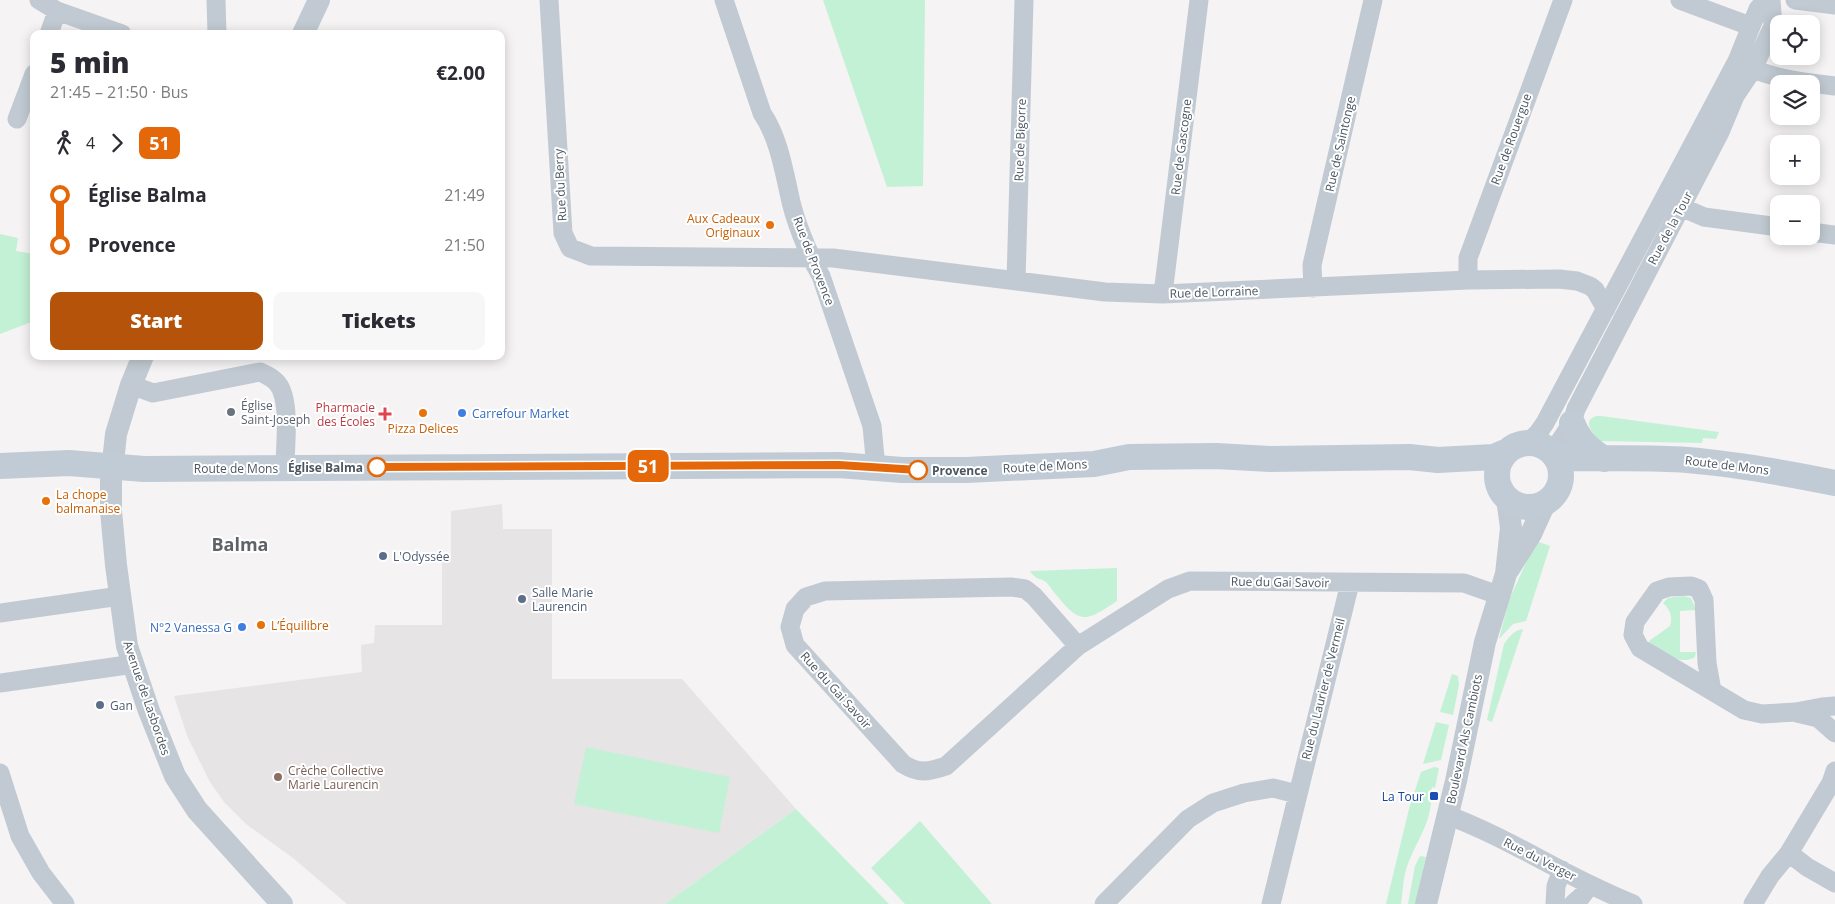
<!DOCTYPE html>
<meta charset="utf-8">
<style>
body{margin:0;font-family:"Open Sans",sans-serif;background:#f7f7f7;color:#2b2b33;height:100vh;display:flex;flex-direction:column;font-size:19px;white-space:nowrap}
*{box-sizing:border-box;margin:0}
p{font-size:16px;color:#7c7c81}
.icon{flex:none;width:28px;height:28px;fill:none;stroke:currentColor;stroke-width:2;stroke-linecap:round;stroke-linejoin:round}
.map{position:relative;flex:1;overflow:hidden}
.panel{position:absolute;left:30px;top:30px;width:475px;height:330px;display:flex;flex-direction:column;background:#fff;border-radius:10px;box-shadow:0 2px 12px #0003}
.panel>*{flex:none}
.badge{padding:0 10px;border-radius:8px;font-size:18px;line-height:32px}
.controls{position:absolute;left:1770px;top:15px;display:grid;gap:10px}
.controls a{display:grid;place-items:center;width:50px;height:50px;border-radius:10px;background:#fff;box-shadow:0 2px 12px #0003;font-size:25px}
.map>.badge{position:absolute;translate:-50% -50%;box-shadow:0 0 0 2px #fff}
.legs{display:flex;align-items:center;gap:8px;height:55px;padding:0 20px;font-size:16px}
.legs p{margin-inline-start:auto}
.head{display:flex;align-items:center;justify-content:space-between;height:85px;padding:0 20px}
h1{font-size:28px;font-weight:800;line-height:38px}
.cta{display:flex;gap:10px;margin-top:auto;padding:10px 20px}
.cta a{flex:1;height:58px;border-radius:10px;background:#b45309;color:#fff;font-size:20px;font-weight:800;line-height:58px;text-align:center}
.cta a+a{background:#f7f7f7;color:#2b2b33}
ul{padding:0 20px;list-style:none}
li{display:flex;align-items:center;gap:18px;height:50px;font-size:19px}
li i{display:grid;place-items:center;width:8px;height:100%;margin:0 6px;background:currentColor}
li i::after{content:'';width:12px;height:12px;margin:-6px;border:4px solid;border-radius:50%;background:#fff}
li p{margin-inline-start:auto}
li:first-child i{background:linear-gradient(#0000 50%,currentColor 0)}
li:last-child i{background:linear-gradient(currentColor 50%,#0000 0)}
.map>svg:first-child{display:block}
.education{fill:#e6e4e5}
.green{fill:#c3f1d5}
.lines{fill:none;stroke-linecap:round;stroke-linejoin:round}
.minor{stroke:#c1cad2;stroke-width:19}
.tertiary{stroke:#c1cad2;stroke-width:22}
.secondary{stroke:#c1cbd6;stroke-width:26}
.line-1-casing{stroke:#fff;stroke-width:11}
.line-1{stroke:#e46809;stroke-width:8}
.food-dot{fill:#e8710a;stroke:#fff;stroke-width:2}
.worship-dot{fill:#6b7280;stroke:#fff;stroke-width:2}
.shop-dot{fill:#3f7fe0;stroke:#fff;stroke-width:2}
.health-dot{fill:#e0444e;stroke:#fff;stroke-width:2}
.stop-1-dot{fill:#fff;stroke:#e46809;stroke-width:2.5}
.service-dot{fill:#5c6f8a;stroke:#fff;stroke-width:2}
.education-dot{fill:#8d6e63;stroke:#fff;stroke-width:2}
.transit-dot{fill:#1a4fb4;stroke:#fff;stroke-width:2}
.labels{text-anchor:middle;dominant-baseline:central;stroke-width:4;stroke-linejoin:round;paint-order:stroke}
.street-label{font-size:12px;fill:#4a5661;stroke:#fff}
.food-label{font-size:12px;fill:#c56008;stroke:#fff;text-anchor:start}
.worship-label{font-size:12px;fill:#5b616d;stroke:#fff;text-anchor:start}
.health-label{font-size:12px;fill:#be3a42;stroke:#fff;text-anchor:end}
.shop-label{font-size:12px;fill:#366cbe;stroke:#fff;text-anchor:start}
.stop-label{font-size:12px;font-weight:bold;fill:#4a5661;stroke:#fff;text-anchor:end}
.service-label{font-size:12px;fill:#4e5e75;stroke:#fff;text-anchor:start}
.education-label{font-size:12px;fill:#785e54;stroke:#fff;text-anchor:start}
.transit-label{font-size:12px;fill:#164399;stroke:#fff;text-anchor:end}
.district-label{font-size:18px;font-weight:bold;fill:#5f6368;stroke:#fff}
</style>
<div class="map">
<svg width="1835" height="904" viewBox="0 0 1835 904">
<rect width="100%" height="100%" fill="#f5f3f3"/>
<path class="education" d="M502 504 503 529H552V679H682L796 809 665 904H347L293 858 246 824 224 802 210 782 188 738 174 696 362 672 361 645 374 643 375 625H442V559L451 558V511Z"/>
<path class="green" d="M823 0H925L923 186 887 187Z
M0 234 18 238 16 251 34 254V321L0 334Z
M1597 416H1601L1719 432 1716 439 1703 438 1702 443 1600 441C1593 434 1581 420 1597 416Z
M1536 541 1550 546 1526 621 1513 624 1499 639 1509 600Z
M1117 568V601C1089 619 1082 627 1058 597 1054 593 1050 586 1046 582 1039 577 1037 581 1030 571Z
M1683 596 1691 598 1696 610 1680 611V652H1696L1695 657C1680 666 1666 653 1652 645L1649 641 1670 626C1673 617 1670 609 1663 603L1668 598Z
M1523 629 1492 722 1487 720 1504 644C1509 637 1514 630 1523 629Z
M1452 674 1458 676 1459 685 1453 715 1440 712Z
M1436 722 1449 725 1441 760 1423 764Z
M586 747 730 777 719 833 574 804Z
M1434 767 1439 768 1435 788 1432 787 1429 801 1431 803C1429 825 1417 841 1409 861 1403 875 1403 890 1401 904H1386L1409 809 1421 772Z
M796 809 889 904H665Z
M920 821 992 904H905L871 868Z
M1420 856 1426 857 1415 904H1408L1415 866Z"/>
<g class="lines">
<path class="minor" d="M39 0 57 11 122 34
M216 0 217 34
M549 0 563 233 570 248 591 256 833 258 1105 292 1163 294 1468 280 1559 279 1577 281 1590 286 1595 290 1606 309
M724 0 762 113C778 137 783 166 789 193 794 219 808 254 821 276L872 426 876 468
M1680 0 1750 26
M1795 0 1835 5
M49 34 57 11
M1742 64C1772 79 1803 82 1835 86
M17 119 34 74
M1681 207 1704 217 1779 227
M1811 232 1835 235
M1468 280V258L1563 0
M1016 281 1024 0
M1313 288 1312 265 1373 0
M1163 294 1199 0
M131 385 153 393 260 372C269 376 277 380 281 389 290 410 285 445 285 468
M1527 443 1538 433 1545 423 1737 61 1758 9 1766 0
M1552 453 1572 423 1576 409 1720 132 1735 96 1753 69 1773 26 1771 0
M0 613 120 596
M1078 646 1034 596 1025 589 1011 587 825 591 806 597 795 609 790 627 795 645 903 764C919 774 928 772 946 766L1078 646 1168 589 1190 581 1464 583 1498 595
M0 683 134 664
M1712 691 1707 663 1704 600 1699 589 1691 586 1669 587 1657 591 1635 622 1633 635 1640 648 1744 710 1762 714 1796 712 1822 707 1835 706
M1797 713 1818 718 1835 733
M0 773 20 836 41 873 65 904
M1447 815C1498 834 1543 862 1591 885 1605 892 1619 898 1633 904
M1789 853 1807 867 1835 883
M1104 904 1188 819 1213 803 1244 793 1273 788 1297 794
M1271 904 1350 583
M1555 904 1556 886 1562 870
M1573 904 1581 897 1590 885
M1753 904 1770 876 1789 853 1831 783 1835 771"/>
<path class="tertiary" d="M303 34 319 0
M143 356 131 385 116 434 111 481V511L116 565 127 646 149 711 175 776 197 810 282 904
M1509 569 1531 534 1545 503
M1426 904 1456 781 1485 642 1506 574 1511 528 1507 498"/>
<path class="secondary" d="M1572 423C1579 440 1588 449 1604 459
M1497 475a32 32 0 1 1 64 0a32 32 0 1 1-64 0Z
M1554 455 1572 458C1611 459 1649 457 1687 460 1737 464 1786 473 1835 483
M0 466 69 463 144 469 839 465 902 470H966L1094 464 1129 457 1216 456 1270 459 1409 457 1438 460 1494 457 1508 451"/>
</g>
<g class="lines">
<defs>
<path id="line-1" d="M377 467 839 465 918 470"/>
</defs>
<use href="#line-1" class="line-1-casing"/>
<use href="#line-1" class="line-1"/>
</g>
<g class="food-dot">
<circle cx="770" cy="225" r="5"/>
<circle cx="423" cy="413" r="5"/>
<circle cx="46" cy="501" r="5"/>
<circle cx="261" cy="625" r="5"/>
</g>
<circle class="worship-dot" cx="231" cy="412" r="5"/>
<g class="shop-dot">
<circle cx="462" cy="413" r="5"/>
<circle cx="242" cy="627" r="5"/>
</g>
<path class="health-dot" d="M382.5 406.5h5v5h5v5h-5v5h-5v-5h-5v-5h5z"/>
<g class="stop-1-dot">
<circle cx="377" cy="467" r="9"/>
<circle cx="918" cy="470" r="9"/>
</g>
<g class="service-dot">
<circle cx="383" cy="556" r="5"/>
<circle cx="522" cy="599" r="5"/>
<circle cx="100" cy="705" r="5"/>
</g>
<circle class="education-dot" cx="278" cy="777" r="5"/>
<rect class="transit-dot" x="1429" y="791" width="10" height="10" rx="2.5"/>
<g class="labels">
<g class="street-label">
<text transform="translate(1511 139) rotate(-70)">Rue de Rouergue</text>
<text transform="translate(1020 140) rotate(-88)">Rue de Bigorre</text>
<text transform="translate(1340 144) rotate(-77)">Rue de Saintonge</text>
<text transform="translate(1181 147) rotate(-83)">Rue de Gascogne</text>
<text transform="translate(560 185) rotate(-93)">Rue du Berry</text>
<text transform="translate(1670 228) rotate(-62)">Rue de la Tour</text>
<text transform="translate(814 261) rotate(69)">Rue de Provence</text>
<text transform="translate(1214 292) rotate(-2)">Rue de Lorraine</text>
<text transform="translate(1727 465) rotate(7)">Route de Mons</text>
<text transform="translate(1045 466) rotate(-3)">Route de Mons</text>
<text x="236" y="468">Route de Mons</text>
<text transform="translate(1280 582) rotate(1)">Rue du Gai Savoir</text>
<text transform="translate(1323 689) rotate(-76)">Rue du Laurier de Vermeil</text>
<text transform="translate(836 690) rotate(48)">Rue du Gai Savoir</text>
<text transform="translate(147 698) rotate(71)">Avenue de Lasbordes</text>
<text transform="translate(1464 739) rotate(-78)">Boulevard Als Cambiots</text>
<text transform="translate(1540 859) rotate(27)">Rue du Verger</text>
</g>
<g class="food-label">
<text x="760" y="218" text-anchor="end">Aux Cadeaux<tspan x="760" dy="14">Originaux</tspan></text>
<text x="423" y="428" text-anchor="middle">Pizza Delices</text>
<text x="56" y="494">La chope<tspan x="56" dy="14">balmanaise</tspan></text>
<text x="271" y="625">L’Équilibre</text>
</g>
<g class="worship-label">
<text x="241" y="405">Église<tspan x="241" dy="14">Saint-Joseph</tspan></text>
</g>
<g class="health-label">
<text x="375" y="407">Pharmacie<tspan x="375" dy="14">des Écoles</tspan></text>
</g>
<g class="shop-label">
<text x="472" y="413">Carrefour Market</text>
<text x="232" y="627" text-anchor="end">N°2 Vanessa G</text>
</g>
<g class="stop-label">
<text x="363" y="467">Église Balma</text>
<text x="932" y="470" text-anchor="start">Provence</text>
</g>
<g class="service-label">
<text x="393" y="556">L'Odyssée</text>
<text x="532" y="592">Salle Marie<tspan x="532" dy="14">Laurencin</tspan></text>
<text x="110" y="705">Gan</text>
</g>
<g class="education-label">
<text x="288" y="770">Crèche Collective<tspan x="288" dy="14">Marie Laurencin</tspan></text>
</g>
<g class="transit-label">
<text x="1424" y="796">La Tour</text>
</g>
<g class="district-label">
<text x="240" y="544">Balma</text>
</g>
</g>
</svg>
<div class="controls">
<a><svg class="icon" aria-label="locate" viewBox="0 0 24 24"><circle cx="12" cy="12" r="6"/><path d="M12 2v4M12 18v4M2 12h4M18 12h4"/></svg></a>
<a><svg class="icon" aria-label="layers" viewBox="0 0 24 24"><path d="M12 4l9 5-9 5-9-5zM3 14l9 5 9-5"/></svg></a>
<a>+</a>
<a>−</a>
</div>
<b class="badge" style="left:648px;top:466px;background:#e46809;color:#fff">51</b>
<section class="panel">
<div class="head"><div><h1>5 min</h1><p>21:45 – 21:50 · Bus</p></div><b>€2.00</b></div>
<div class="legs"><svg class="icon" aria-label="walk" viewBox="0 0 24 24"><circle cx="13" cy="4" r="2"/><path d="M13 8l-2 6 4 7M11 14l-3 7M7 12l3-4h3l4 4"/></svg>4<svg class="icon" aria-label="forward" viewBox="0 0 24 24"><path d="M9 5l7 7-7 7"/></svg><b class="badge" style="background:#e46809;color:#fff">51</b></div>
<ul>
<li><i style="color:#e46809"></i><b>Église Balma</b><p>21:49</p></li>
<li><i style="color:#e46809"></i><b>Provence</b><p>21:50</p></li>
</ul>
<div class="cta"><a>Start</a><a>Tickets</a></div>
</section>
</div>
